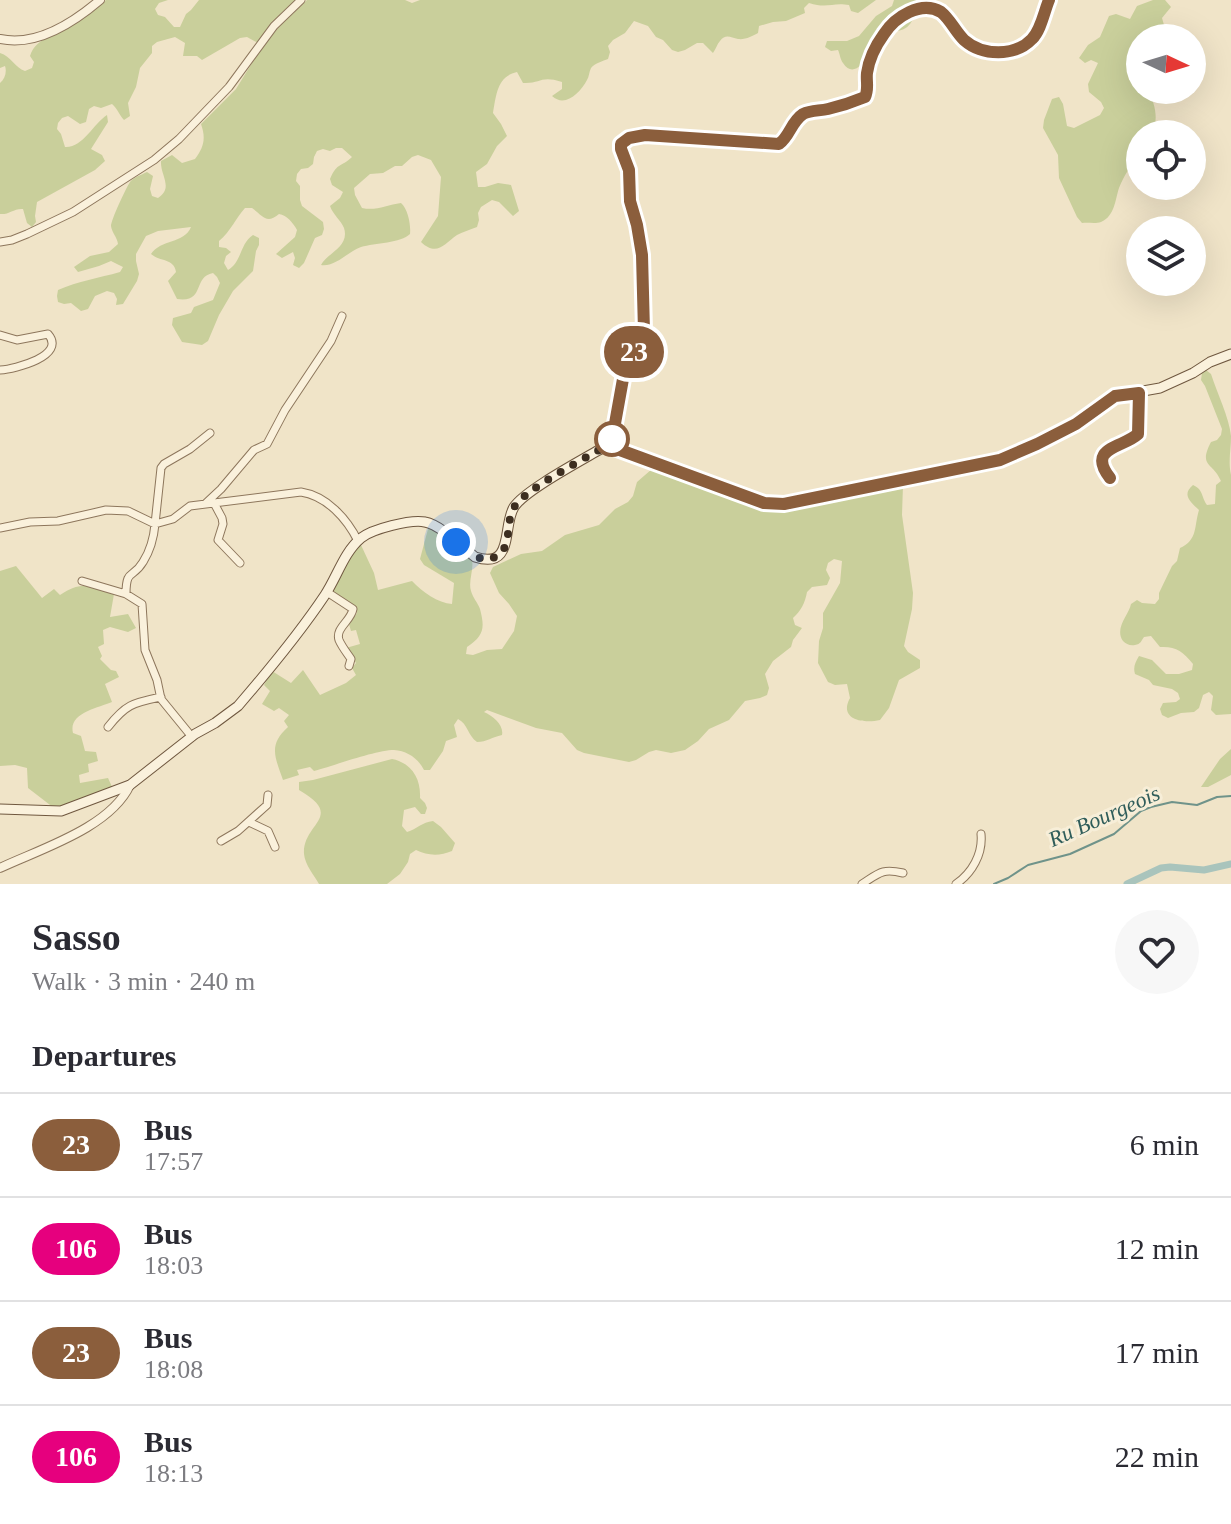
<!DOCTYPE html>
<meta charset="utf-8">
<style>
body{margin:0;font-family:"Times New Roman",serif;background:#f7f7f7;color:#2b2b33;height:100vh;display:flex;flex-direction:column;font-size:30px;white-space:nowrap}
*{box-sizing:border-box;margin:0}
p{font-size:26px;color:#7c7c81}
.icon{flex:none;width:44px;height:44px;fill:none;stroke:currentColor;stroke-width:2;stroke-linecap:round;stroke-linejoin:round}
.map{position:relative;height:884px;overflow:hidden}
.side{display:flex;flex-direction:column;background:#fff;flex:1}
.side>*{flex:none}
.badge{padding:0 16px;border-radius:26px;font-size:28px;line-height:52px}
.needle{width:52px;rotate:94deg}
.buttons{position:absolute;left:1126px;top:24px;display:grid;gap:16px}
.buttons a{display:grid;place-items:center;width:80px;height:80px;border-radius:50%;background:#fff;box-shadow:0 8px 32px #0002;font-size:40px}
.you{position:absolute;width:40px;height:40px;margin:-20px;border:6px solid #fff;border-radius:50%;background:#1a73e8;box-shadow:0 0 0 12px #1a73e833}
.map>.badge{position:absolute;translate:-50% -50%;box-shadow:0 0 0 4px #fff}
h2{padding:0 32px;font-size:30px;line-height:72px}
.round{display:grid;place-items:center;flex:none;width:84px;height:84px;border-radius:42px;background:#f7f7f7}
.head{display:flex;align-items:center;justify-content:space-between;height:136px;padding:0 32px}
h1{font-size:38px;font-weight:800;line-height:60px}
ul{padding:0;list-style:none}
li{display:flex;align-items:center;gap:24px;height:104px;padding:0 32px;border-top:2px solid #e1e1e2}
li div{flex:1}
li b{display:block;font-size:30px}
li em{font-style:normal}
li .badge{min-width:88px;font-weight:700;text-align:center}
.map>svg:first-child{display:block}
.green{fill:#c9cf9b}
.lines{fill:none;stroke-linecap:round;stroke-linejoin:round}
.stream{stroke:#6f938a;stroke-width:2}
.canal{stroke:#a9c4bc;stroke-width:7}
.minor-casing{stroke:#8d765c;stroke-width:9}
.tertiary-casing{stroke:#8d765c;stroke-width:10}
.secondary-casing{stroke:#6f573f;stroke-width:11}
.minor{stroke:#faf1dc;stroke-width:7}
.tertiary{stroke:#faf1dc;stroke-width:8}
.secondary{stroke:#faf1dc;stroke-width:9}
.line-casing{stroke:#fff;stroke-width:18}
.line{stroke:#8b5e3c;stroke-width:12}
.walk{stroke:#3d2e20;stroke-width:8;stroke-dasharray:0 14.4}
.stop-dot{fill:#fff;stroke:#8b5e3c;stroke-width:4}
.labels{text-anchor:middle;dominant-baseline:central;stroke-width:6;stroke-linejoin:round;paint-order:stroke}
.water-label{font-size:22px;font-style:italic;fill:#2f5d5a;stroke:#f7eed8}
</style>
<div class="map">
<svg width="1231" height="884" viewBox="0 0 1231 884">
<rect width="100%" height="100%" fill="#f0e4c8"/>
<path class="green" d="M106 0H168L159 3 155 9 158 15 165 17 174 27H180L186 14 191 10 199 0H296L267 29 258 43 247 37 240 38 202 60 197 56H183L185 43 175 37 157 42 152 46V53L140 68 136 87 128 103 130 116 124 120C119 115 118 109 112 104L101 108 94 106 89 109 86 122 80 124 68 116 62 118 58 123 57 129 61 134 65 147C83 148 93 124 107 115L108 122 91 149 102 155 105 161 95 170 37 202 35 216 36 222 32 227 27 223 23 209C14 208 9 215 0 214V83C5 79 7 72 5 66L0 68V53C11 56 15 68 25 71L32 68 34 62 30 56C36 36 61 34 76 23 86 16 96 8 106 0Z
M307 0H405L412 3 420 0H876L858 13 851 11 849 5C832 2 828 9 809 3L804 8 805 13 786 21 773 22 759 26 758 33C753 36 745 40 738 39 731 38 726 33 720 41 717 44 716 49 713 53L703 43H697L685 50 678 52 672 50 663 40 656 37 648 26 634 21 625 33 613 40 608 46 610 52 608 59C603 61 595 63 591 68 589 72 589 77 587 80 580 93 565 108 552 96L562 89V82C540 75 541 84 523 83L517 72C497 76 496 96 493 113L501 124 507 136 497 146 487 164 476 172 478 187H485L498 183 511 185 519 211 513 216 499 202 492 200 481 207 478 213 479 220 477 227C471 229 463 232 457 235 444 244 437 257 421 242L438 216 441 177 431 160 418 155 412 157 402 166H395L383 173 370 174 354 188 355 195 362 208C376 211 387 205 401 203 408 209 411 225 410 234 401 243 375 243 361 247 347 252 336 267 321 265 327 253 350 247 344 228 341 220 333 215 330 206L340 198 343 192 332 185 330 179C338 161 341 168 352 157L342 148H336L330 151 323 149 317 151 314 157 313 164 308 168 301 169 297 174 296 181 300 186V200L302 206 323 222 324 229 322 235 315 238 304 263 299 268 293 265 295 258 293 252 282 258 276 254 295 237 297 230C293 223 287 215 279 214 266 225 262 215 252 208H245C235 219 231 231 219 241V247L226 248 231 252 226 256 224 263 228 270C242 262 240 243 253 235L259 238V245L256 251 253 271 233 291 219 315 208 341 202 345 182 342 172 325 173 318 191 313 194 307 213 300 220 283 217 277 213 273C192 277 206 303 177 299L168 281 176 272C174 258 160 262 151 254 161 239 184 244 191 227L158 231 146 236 136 254V261L139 274 137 281 123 304 116 305 117 299 114 293 107 291 95 296 88 309 81 311 71 303 64 304 58 302 57 296 58 290C78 281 99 278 120 272L123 267 111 261 99 266 78 272 74 267 90 256 109 252 118 244C117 237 112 233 111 226 111 220 126 188 130 182 134 177 141 175 147 172L153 176 150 189 152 196 158 198C174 188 160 175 161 161L172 155 182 163 195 159C204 147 206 138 201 124L236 89 260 50 279 27Z
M894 0H922C910 23 913 34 881 31 876 41 858 86 843 63 840 59 840 54 838 50L831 51 825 47 827 41H847L859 36 876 16 892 6Z
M1153 0H1165L1171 7 1162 18 1164 25 1184 38H1140V90H1147C1156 104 1158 118 1153 134H1140V156C1130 165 1124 176 1119 188 1115 200 1115 216 1101 222 1095 224 1088 222 1082 223L1077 217 1059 178 1058 155 1043 128 1044 120 1052 99 1059 97 1063 104 1067 126 1074 128 1100 115 1104 108 1101 102 1089 92 1088 84 1098 63 1091 60 1085 63 1079 58 1088 45 1100 37 1109 16 1116 14 1130 19 1137 6Z
M1206 370 1211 374C1217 393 1229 417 1231 436 1231 450 1228 462 1231 475V714L1216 715 1211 710 1213 696 1209 692 1203 695 1199 708 1194 712 1181 713 1168 718 1162 715 1160 709 1163 703 1176 702 1180 699 1178 693 1172 689 1153 685 1149 680 1135 674C1133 667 1135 663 1139 656L1152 660 1166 674H1179L1192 670 1193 664C1183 651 1175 646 1160 647L1151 636 1144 637C1141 641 1141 644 1135 645 1130 646 1126 644 1123 641 1114 628 1129 615 1131 604L1137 600 1142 603 1155 604 1159 599V593L1172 566 1177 561 1180 548C1198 540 1194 526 1199 510 1191 502 1181 495 1193 485 1204 490 1201 497 1207 505L1215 504 1216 485 1221 481C1213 462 1198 467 1211 442L1217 440 1221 435 1222 429 1205 386 1201 380 1202 373Z
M652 469 661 473 706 485 768 508 785 507 829 498 865 496V491L898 484 903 485 902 515 913 593 912 609 904 646 908 652 920 660V668L899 680 889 708 880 720C864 724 838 720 850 698L847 684 835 685 828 682 818 663 819 641 823 628V613L840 583 842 561 834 559 828 563 826 570 830 578 827 585 812 587 807 592C805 603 801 611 793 618L795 625 802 628 793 640 791 647 773 661 765 674 769 688 767 695 760 698 745 701 729 720 709 729 698 741 685 750 671 753 656 750 649 752 636 760 629 762 584 753 577 750 562 733 536 728 487 710 484 712C493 716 504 725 502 735 492 737 487 742 477 742 468 736 468 724 458 719L454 725 457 737 446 741 443 751 430 770H424C418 758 407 751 394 750 376 750 333 766 314 771L310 767 297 770 299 775 283 780C275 757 268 745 288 727L284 721 289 715 279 708 274 711 262 704 270 691 264 685 272 671 291 683 303 670 320 695 346 683 356 675 352 668 356 663 346 648 360 644 356 630 351 631 349 624 357 613 355 609 331 590 354 551 361 545 374 573 378 590 412 581C422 592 438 603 452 604L454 583 424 565 420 559 428 529 430 527 472 560C474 570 468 581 471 591 473 598 478 603 480 609 485 628 484 636 467 647L466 654 473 655 487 650 502 649 514 631 517 616 509 604 499 593 490 573 493 567 521 554 542 551 565 535 599 525 615 509 628 502 633 496 637 482Z
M16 566 42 598 54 589 60 595C83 580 89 587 114 594L110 617 128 614 136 628 128 632 110 627 103 630 104 644 98 647 102 656 100 659 111 670 116 671 119 677 105 684 112 702C98 708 68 713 73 733L81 736 85 751 96 752 98 761 88 764 89 772 79 775 80 783 108 778 113 789 59 809 54 808 28 788 27 768 15 765 0 766V571Z
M1231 749V775L1208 787H1201L1220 759Z
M392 759C412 763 421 779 420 798L425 803 427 808 425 814H421L415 807 404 810 402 826 407 832C417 829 422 822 433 821L441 827 455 843 452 851C440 856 428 856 416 850L410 854 408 862 400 874 387 884H319C314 875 305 865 304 854 302 823 346 817 299 790V782L313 780Z"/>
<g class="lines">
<path class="stream" d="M994 884 1008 878 1028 865 1070 854 1114 834 1141 811 1151 807 1172 802 1197 805 1217 797 1231 796"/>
<path class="canal" d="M1127 884 1161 868 1170 867 1204 870 1231 864"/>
<defs>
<path id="minor" d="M0 242 12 240 27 234 73 212 154 160 179 139 229 87 274 26 301 0
M0 335 17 340 48 334C67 356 15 369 0 370
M609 446 614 429 623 379 644 331 645 309 639 236 630 201 629 170 621 149V144L629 138 645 135 779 144C790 136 791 122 803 114 810 110 819 111 828 109 841 106 853 102 865 97 869 89 866 81 867 73 869 59 876 45 884 34 895 17 921 0 941 12 950 19 955 31 964 40 982 55 1015 57 1032 39 1041 30 1044 12 1049 0
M1110 478C1086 447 1123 447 1138 434L1139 393
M214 503 222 518 223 524 218 540 240 563
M205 504 221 489 254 450 267 444 285 410 331 341 342 316
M0 528 30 522 58 521 106 510 128 511 155 524 161 468 164 464 190 449 210 433
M82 581 126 594
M327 592 353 609C351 621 335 628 339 640 342 647 347 653 351 659L349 666
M108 727C126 704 133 703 161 697
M192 737 161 699 157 680 145 650 142 604 126 594C126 568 133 579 143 562 150 551 154 536 155 524L173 519 190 506 301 492C327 496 347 519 358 541
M249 822 268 831 275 847
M221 841 238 831 267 805 268 795
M862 884C879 873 882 868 903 873
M956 884C972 873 983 854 981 834"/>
<path id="tertiary" d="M0 39C36 47 73 23 100 0
M0 868C40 849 110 828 130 785"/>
<path id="secondary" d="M0 809 61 811 130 785 195 734 215 723 238 706C269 670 299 634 325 595 337 577 344 552 361 538 372 529 411 519 425 522 441 525 462 547 475 557 515 570 502 526 514 507 525 490 584 459 604 447L609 446 764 503 774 504 945 472 1000 460 1037 444 1076 424 1115 396 1160 388 1193 373 1210 362 1231 354"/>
</defs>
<use href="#minor" class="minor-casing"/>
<use href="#tertiary" class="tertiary-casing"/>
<use href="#secondary" class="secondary-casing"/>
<use href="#minor" class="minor"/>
<use href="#tertiary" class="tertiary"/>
<use href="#secondary" class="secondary"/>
</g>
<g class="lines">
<defs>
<path id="line" d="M1049 0C1044 12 1041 30 1032 39 1015 57 982 56 964 40 955 31 950 19 941 12 921 0 895 17 884 34 876 45 869 59 867 73 866 81 869 89 865 97 853 102 841 106 828 109 819 111 811 110 803 114 791 122 790 136 779 144L645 135 629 138 621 144V149L629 170 630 201 637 225 642 255 644 331 623 379 614 429 609 446 764 503 784 504 1000 460 1037 444 1076 424 1115 396 1139 393 1138 434C1123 448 1086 447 1110 478"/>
</defs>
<use href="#line" class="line-casing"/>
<use href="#line" class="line"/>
<path class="walk" d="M456 542C468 551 479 564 495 557 514 548 504 521 515 506 526 489 584 459 604 447L609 446 612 439"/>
</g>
<circle class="stop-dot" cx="612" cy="439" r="16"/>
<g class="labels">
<g class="water-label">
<text transform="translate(1104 816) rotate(-24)">Ru Bourgeois</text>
</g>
</g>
</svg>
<div class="buttons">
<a><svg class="needle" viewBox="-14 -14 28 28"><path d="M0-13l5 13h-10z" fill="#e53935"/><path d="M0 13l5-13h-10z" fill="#7c7c81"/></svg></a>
<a><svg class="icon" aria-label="locate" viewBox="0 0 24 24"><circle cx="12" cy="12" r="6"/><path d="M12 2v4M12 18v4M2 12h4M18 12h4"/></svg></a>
<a><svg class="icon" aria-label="layers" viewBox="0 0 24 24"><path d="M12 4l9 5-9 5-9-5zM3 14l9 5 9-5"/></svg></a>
</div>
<div class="you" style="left:456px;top:542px"></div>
<b class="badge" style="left:634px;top:352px;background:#8b5e3c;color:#fff">23</b>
</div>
<section class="side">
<div class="head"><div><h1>Sasso</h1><p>Walk · 3 min · 240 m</p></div><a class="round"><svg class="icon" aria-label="heart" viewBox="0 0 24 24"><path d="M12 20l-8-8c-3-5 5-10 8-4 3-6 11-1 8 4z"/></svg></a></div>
<h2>Departures</h2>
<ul>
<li><span class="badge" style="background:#8b5e3c;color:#fff">23</span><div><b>Bus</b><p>17:57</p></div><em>6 min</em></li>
<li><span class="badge" style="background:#e6007e;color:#fff">106</span><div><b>Bus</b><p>18:03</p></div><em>12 min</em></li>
<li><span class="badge" style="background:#8b5e3c;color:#fff">23</span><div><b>Bus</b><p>18:08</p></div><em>17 min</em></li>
<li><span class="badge" style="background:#e6007e;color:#fff">106</span><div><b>Bus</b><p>18:13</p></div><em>22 min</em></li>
</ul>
</section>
